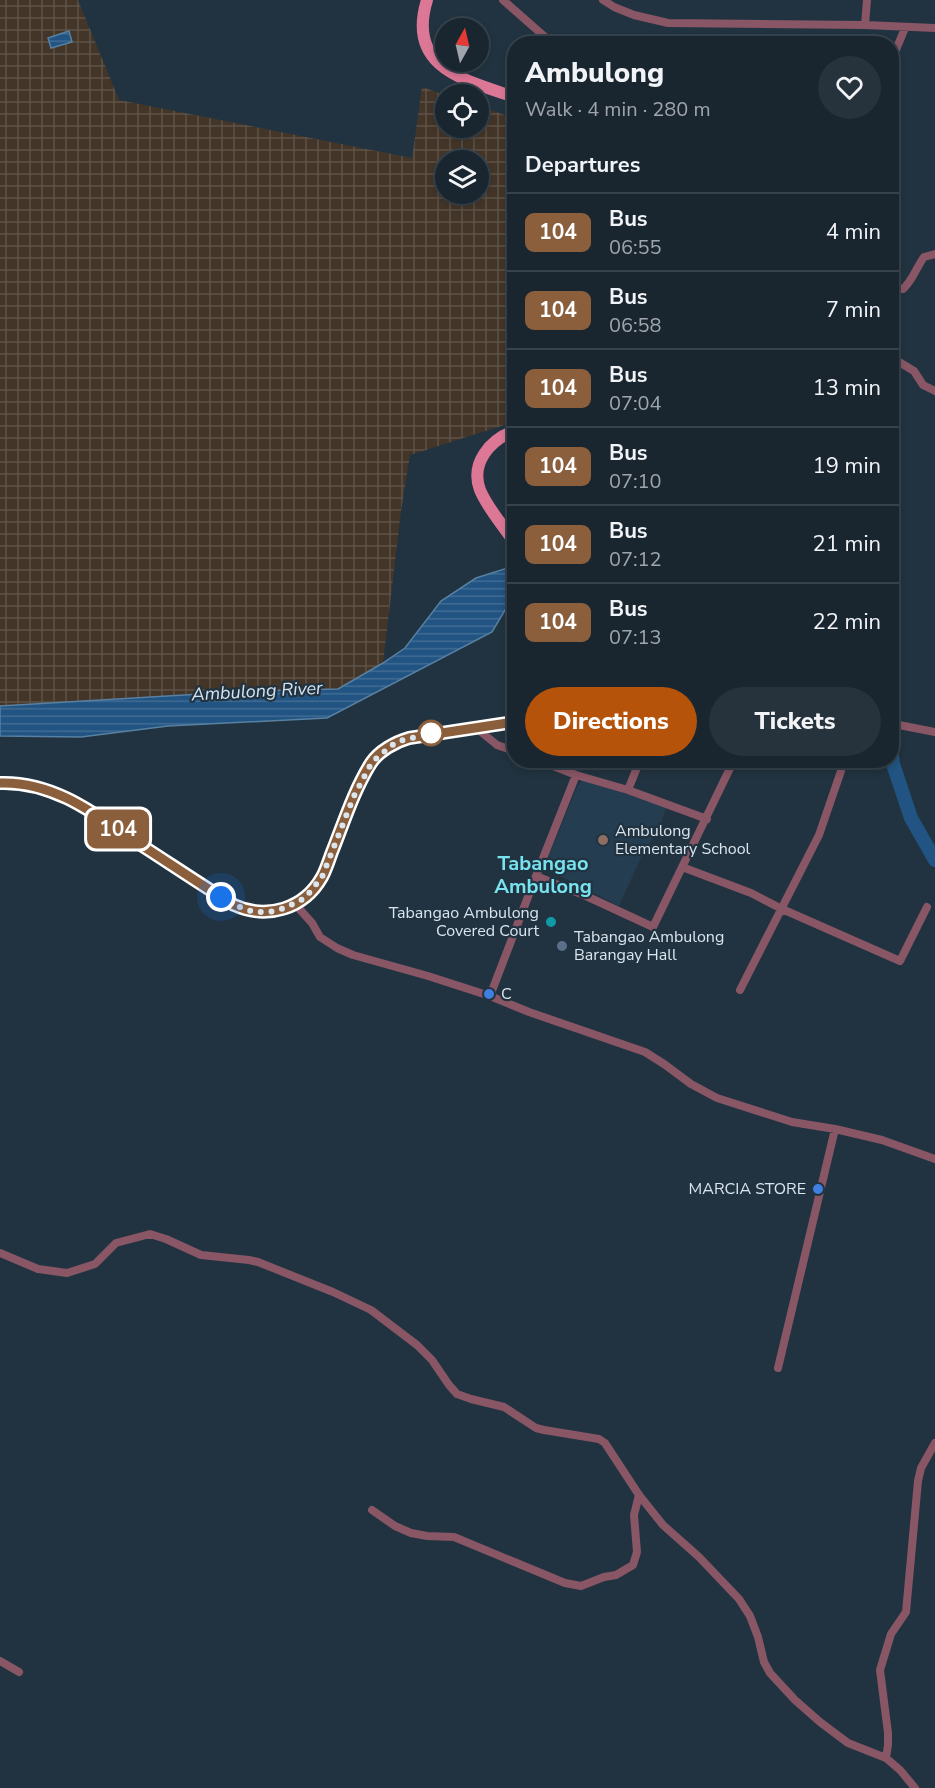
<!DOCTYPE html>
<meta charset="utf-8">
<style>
body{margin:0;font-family:"Nunito Sans",sans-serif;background:#26323c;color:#f1f3f6;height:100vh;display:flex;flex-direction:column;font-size:22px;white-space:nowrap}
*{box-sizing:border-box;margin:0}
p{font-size:20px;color:#9fa5ab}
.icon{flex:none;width:33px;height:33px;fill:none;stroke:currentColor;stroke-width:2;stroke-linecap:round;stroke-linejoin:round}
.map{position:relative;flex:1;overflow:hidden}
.side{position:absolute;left:507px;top:36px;width:392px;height:732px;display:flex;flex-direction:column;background:#192630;border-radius:24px;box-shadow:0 3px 9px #0003,0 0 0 2px #37434c}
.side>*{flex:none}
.badge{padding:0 12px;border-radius:9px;font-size:21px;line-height:39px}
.needle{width:39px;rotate:8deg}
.buttons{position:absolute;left:435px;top:18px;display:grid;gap:12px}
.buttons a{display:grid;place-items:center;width:54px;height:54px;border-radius:50%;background:#192630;box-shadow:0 3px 9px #0003,0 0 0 2px #37434c;font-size:30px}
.you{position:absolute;width:30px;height:30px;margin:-15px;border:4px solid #fff;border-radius:50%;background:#1a73e8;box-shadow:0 0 0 9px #1a73e833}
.map>.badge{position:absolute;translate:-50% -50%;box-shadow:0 0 0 3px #fff}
h2{padding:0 18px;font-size:22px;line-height:54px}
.round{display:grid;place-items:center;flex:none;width:63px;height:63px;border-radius:32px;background:#26323c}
.summary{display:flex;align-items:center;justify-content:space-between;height:102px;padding:0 18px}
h1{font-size:28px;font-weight:800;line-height:45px}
.action{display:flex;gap:12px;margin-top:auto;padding:12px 18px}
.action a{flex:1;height:69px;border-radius:36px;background:#b45309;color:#fff;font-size:24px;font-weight:800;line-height:69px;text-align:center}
.action a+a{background:#26323c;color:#f1f3f6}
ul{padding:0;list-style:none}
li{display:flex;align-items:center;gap:18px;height:78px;padding:0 18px;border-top:2px solid #37434c}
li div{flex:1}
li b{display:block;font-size:22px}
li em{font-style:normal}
li .badge{min-width:66px;font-weight:700;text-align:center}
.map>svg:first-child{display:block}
.industrial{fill:url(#industrial-grid);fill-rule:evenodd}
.built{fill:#253d50}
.water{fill:url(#water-rules);stroke:#5880a2;stroke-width:1.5}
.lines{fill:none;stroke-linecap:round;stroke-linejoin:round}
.river{stroke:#215482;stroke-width:14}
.street{stroke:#885664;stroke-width:8}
.primary{stroke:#dd7796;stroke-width:12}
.line-casing{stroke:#fff;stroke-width:14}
.line{stroke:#8b5e3c;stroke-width:9}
.walk{stroke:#dae5ee;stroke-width:6;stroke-dasharray:0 10.8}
.stop-dot{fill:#fff;stroke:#8b5e3c;stroke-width:3}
.education-dot{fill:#8d6e63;stroke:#213340;stroke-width:2}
.culture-dot{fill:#0f9aa8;stroke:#213340;stroke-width:2}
.service-dot{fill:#5c6f8a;stroke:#213340;stroke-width:2}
.shop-dot{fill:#3f7fe0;stroke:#213340;stroke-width:2}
.labels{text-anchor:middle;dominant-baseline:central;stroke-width:4.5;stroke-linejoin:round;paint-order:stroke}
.poi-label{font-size:16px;fill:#dae5ee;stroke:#213340;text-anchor:start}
.water-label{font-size:18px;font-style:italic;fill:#d4e2f0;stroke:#213340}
.quarter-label{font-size:20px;font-weight:bold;fill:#78e3ef;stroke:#213340}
</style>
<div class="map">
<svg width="935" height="1788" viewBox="0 0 935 1788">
<defs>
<pattern id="industrial-grid" width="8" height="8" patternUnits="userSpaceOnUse" patternTransform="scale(1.5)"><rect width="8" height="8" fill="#433528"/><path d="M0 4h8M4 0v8" fill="none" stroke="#5e5248"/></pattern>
<pattern id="water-rules" width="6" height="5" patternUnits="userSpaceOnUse" patternTransform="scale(1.5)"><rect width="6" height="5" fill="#215482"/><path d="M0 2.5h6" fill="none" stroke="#416c94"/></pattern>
</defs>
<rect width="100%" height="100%" fill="#213340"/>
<path class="industrial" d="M0 0H78L119 100 412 158 422 87 445 95 446 128H478L479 106 514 118V422L410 455 401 511 383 663 338 689 251 691 0 706ZM446 160H478V194H446Z"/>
<path class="built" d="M583 779 667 805 659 829 644 851 619 906 544 868 577 787Z"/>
<path class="water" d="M69 31 72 42 51 48 48 38Z
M514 566V602L508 605 492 632 327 718 168 726 81 737 0 736V706L251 691 338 689 383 663 405 648 441 601 476 578Z"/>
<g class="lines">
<path class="river" d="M891 747 893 764 911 818 935 860"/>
<path class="street" d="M503 0 553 44
M603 0 614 7 634 15 668 23 865 25 935 28
M865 25 867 0
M891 62 905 28
M891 288 903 289C913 280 916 268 924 257L935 254
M891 360 899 362 914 371 923 385 935 391
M899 725 935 732
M475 727 497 745 514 751
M538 760 576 775 628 790 707 819
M628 790 640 760
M682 867 751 893 782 909 900 961 927 907
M536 876 576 775
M295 904 312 923 320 937 337 948 353 955 428 976 490 996 529 1012 645 1052 664 1064 691 1084 717 1098 792 1122 835 1129 882 1140 935 1159
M740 990 819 835 841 771
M490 996 536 876 586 896 653 927 734 760
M0 1253 38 1269 67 1273 95 1264 116 1243 150 1234 166 1239 201 1255 249 1260 258 1262 333 1292 371 1310 417 1345 432 1360 449 1385 457 1394 471 1399 504 1407 536 1428 544 1430 599 1439 605 1443 639 1495 663 1525 699 1557 739 1599 750 1616 758 1637 764 1662 770 1673 795 1700 820 1722 848 1743 886 1758 900 1770 915 1788
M778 1368 835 1129
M372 1510 395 1526 411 1533 427 1536 454 1537 565 1583 581 1586 604 1577 616 1575 633 1565 637 1552 634 1515 639 1495
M0 1661 19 1672
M886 1758 888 1745V1733L880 1670 891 1634 906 1612 918 1481 921 1468 935 1443"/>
<path class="primary" d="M427 0C406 68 465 80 514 97
M514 431C490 440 470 463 480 490 488 509 503 525 514 542
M0 783C56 782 97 815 141 845 172 865 203 886 234 905 250 912 263 914 279 910 288 907 297 904 304 898 322 885 328 863 336 843 346 817 356 787 371 763 379 751 395 742 409 738L514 722"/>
</g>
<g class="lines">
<defs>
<path id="line" d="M0 783C55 781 98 816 141 845 172 865 203 886 234 905 267 920 304 909 322 877 326 870 329 860 332 852 344 822 354 790 371 763 379 751 395 742 409 738L514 722"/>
</defs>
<use href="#line" class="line-casing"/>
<use href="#line" class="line"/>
<path class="walk" d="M221 897 234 905 254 912H269L285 908 305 898 322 877 354 796 372 762 396 742 431 733"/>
</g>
<circle class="stop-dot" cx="431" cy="733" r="12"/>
<circle class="education-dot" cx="603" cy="840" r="6"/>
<circle class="culture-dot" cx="551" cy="922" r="6"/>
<circle class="service-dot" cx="562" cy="946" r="6"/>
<g class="shop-dot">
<circle cx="489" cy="994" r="6"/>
<circle cx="818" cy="1189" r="6"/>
</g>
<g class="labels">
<g class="poi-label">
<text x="615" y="831">Ambulong<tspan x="615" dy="18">Elementary School</tspan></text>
<text x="539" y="913" text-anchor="end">Tabangao Ambulong<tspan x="539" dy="18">Covered Court</tspan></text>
<text x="574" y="937">Tabangao Ambulong<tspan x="574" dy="18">Barangay Hall</tspan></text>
<text x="501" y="994">C</text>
<text x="806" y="1189" text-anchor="end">MARCIA STORE</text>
</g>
<g class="water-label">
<text transform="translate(257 691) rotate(-3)">Ambulong River</text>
</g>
<g class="quarter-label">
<text x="543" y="863">Tabangao<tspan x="543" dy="23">Ambulong</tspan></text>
</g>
</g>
</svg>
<div class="buttons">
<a><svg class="needle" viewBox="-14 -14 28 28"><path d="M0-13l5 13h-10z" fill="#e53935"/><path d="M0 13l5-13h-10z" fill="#9fa5ab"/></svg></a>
<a><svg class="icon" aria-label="locate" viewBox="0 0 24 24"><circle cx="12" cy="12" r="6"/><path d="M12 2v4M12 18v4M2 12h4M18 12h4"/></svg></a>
<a><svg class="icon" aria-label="layers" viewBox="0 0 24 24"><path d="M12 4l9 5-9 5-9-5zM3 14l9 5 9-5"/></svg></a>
</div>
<div class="you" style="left:221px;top:897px"></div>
<b class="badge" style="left:118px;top:829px;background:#8b5e3c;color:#fff">104</b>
<section class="side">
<div class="summary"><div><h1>Ambulong</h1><p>Walk · 4 min · 280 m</p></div><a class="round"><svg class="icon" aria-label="heart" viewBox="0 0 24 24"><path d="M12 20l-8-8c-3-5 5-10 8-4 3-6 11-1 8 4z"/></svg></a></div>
<h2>Departures</h2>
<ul>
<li><span class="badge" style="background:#8b5e3c;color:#fff">104</span><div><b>Bus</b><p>06:55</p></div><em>4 min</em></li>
<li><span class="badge" style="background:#8b5e3c;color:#fff">104</span><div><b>Bus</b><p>06:58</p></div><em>7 min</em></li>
<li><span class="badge" style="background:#8b5e3c;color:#fff">104</span><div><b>Bus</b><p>07:04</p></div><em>13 min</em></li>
<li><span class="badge" style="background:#8b5e3c;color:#fff">104</span><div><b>Bus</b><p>07:10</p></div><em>19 min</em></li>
<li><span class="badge" style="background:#8b5e3c;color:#fff">104</span><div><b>Bus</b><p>07:12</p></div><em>21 min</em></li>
<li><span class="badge" style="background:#8b5e3c;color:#fff">104</span><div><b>Bus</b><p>07:13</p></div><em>22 min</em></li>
</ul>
<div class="action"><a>Directions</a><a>Tickets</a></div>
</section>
</div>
